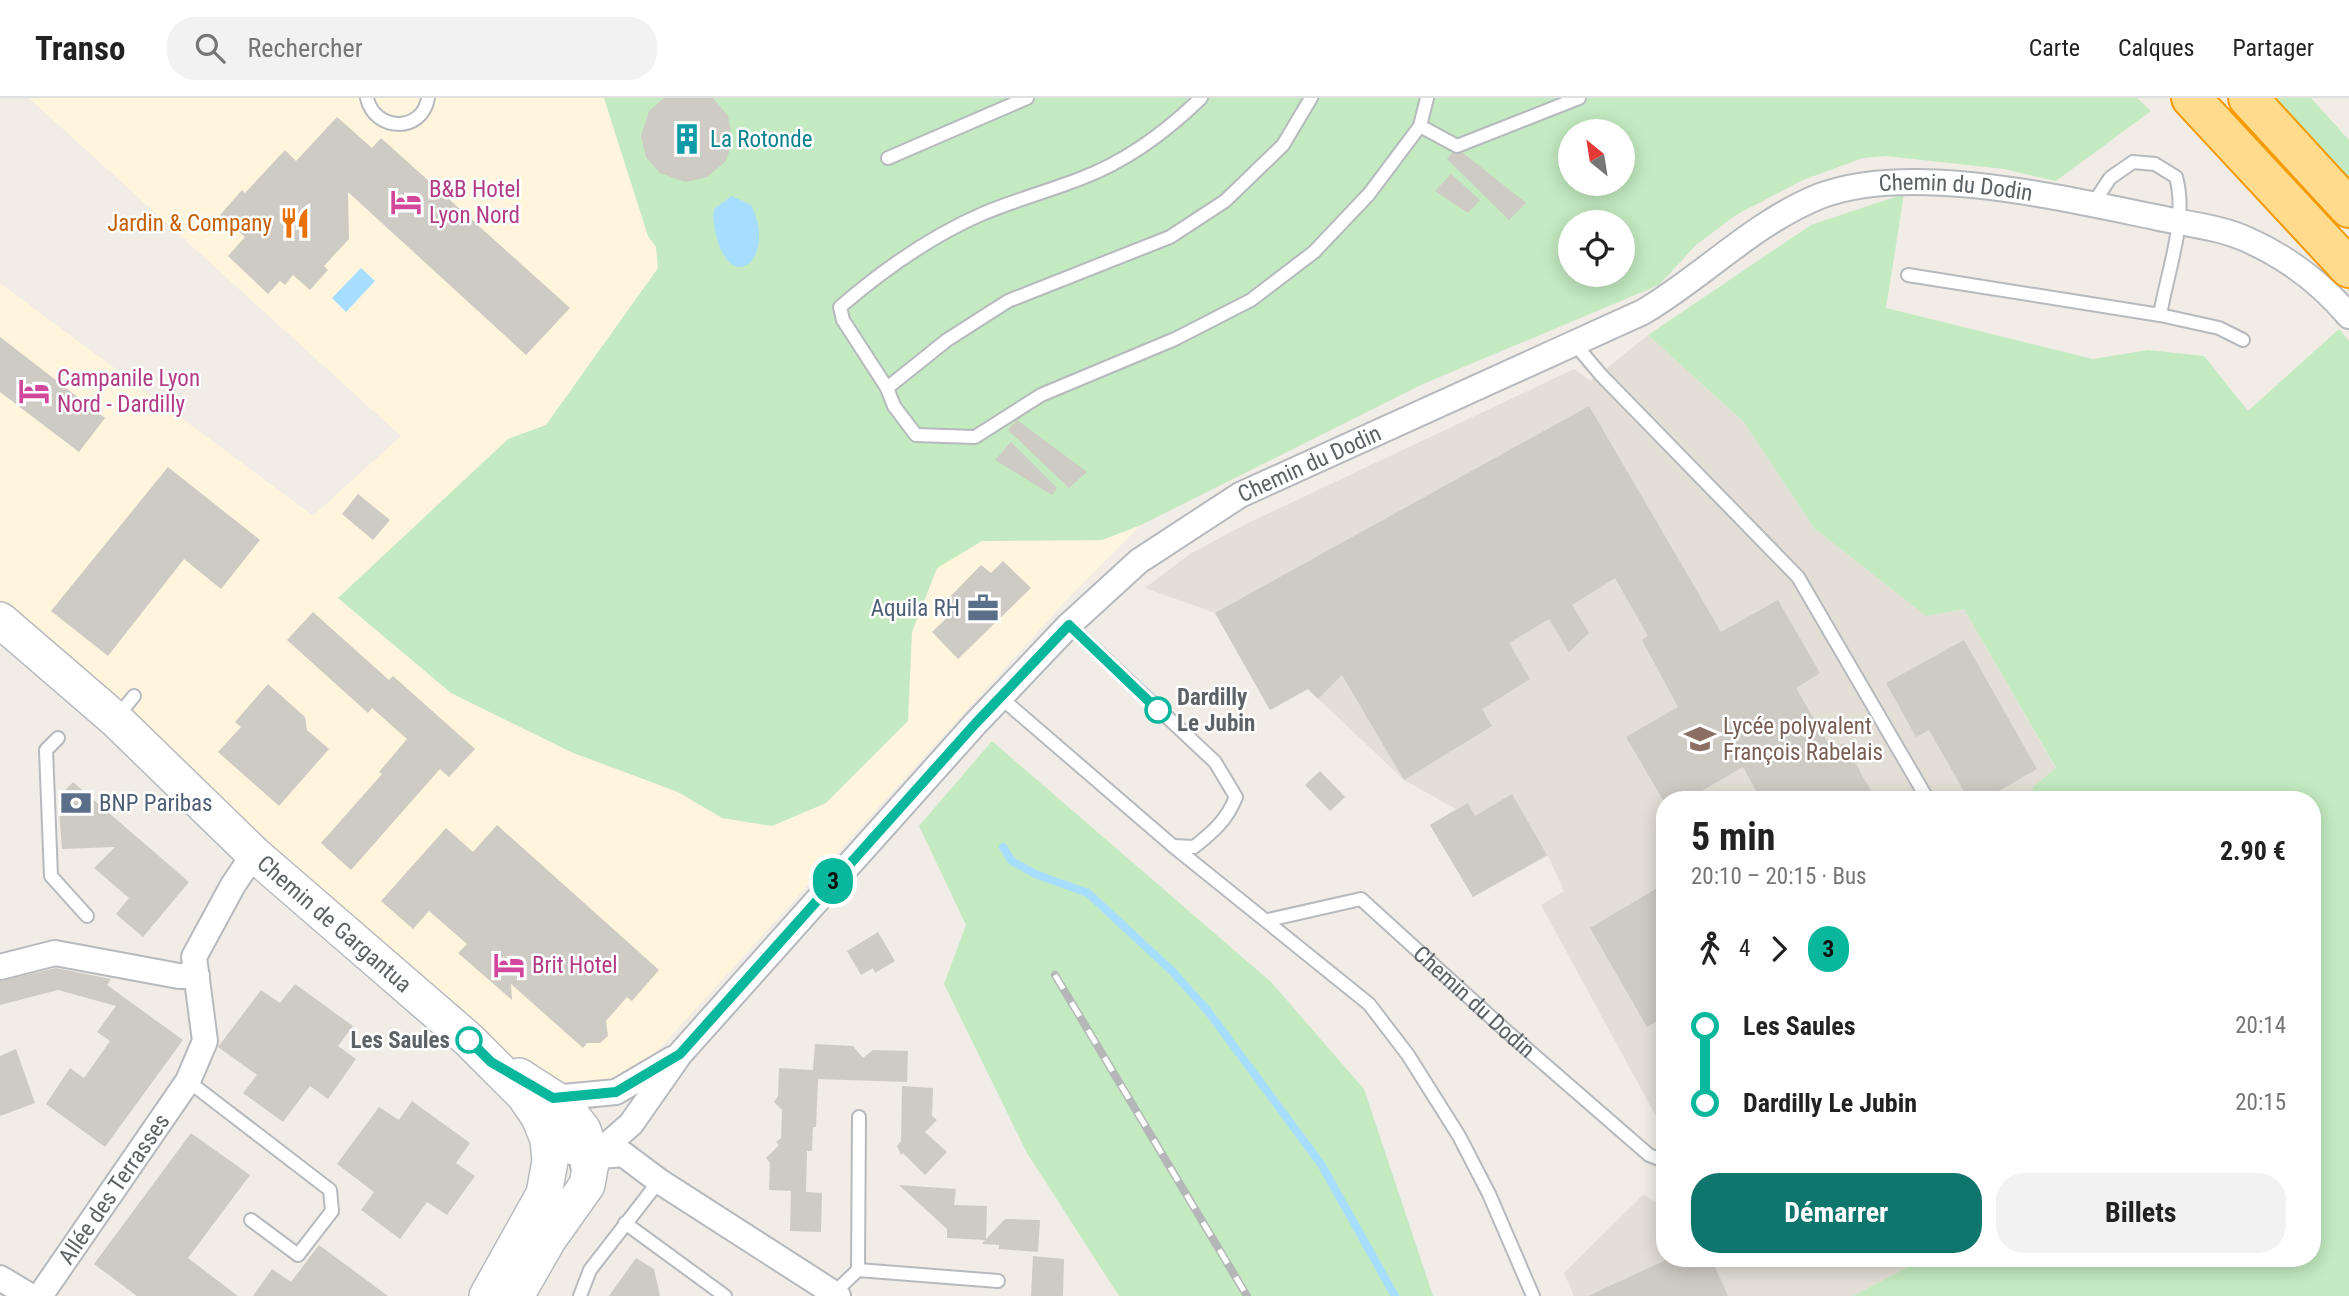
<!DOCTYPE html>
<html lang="fr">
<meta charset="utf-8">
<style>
body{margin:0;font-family:"Roboto Condensed",sans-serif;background:#f2f2f2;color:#222;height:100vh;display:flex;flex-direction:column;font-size:26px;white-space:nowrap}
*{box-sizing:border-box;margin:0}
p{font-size:23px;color:#767676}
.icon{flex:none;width:38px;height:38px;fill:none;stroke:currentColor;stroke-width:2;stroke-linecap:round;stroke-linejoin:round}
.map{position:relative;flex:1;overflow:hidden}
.drawer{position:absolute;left:1656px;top:693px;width:665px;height:476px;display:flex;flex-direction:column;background:#fff;border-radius:28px;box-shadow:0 4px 18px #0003}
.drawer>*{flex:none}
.badge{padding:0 14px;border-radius:23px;font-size:24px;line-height:46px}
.needle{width:46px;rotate:330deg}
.fabs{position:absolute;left:1558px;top:21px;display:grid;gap:14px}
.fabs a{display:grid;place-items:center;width:77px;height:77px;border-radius:50%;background:#fff;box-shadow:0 4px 18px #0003;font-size:35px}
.map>.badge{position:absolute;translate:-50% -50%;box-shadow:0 0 0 4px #fff}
.legs{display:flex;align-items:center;gap:10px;height:77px;padding:0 35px;font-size:23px}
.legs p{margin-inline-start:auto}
.summary{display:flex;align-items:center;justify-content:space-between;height:119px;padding:0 35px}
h1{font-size:38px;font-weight:700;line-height:52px}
.cta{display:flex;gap:14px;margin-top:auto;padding:14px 35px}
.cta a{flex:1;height:80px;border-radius:28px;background:#0f766e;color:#fff;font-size:28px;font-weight:700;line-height:80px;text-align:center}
.cta a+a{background:#f2f2f2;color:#222}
ul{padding:0 35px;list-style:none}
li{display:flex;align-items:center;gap:24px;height:77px;font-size:26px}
li i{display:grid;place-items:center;width:10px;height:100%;margin:0 9px;background:currentColor}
li i::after{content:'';width:18px;height:18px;margin:-9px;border:5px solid;border-radius:50%;background:#fff}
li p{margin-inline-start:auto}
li:first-child i{background:linear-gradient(#0000 50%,currentColor 0)}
li:last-child i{background:linear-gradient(currentColor 50%,#0000 0)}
header{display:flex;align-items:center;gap:42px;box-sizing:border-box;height:98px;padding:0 35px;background:#fff;border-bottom:2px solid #e0e0e0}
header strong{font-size:33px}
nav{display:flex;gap:38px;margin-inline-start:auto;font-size:24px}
.search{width:490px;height:63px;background:#f2f2f2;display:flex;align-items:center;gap:18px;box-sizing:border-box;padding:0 24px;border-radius:28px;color:#767676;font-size:26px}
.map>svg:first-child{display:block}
.commercial{fill:#fff5dc}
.education{fill:#e3dfd6}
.green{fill:#c3eac0;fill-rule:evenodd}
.water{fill:#a7deff}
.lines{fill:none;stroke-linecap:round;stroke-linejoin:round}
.stream{stroke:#a7deff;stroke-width:8}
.building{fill:#cecac4}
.lane-casing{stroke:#b6b9bd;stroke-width:16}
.street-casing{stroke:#b6b9bd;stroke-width:28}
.secondary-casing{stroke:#b7bbc0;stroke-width:38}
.highway-casing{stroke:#f69a00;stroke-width:42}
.lane{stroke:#fff;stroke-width:12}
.street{stroke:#fff;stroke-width:24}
.secondary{stroke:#fff;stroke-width:35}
.highway{stroke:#ffdb8e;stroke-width:38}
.rail-casing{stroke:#b5b6b7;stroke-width:8}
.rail{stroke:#fff;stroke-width:5;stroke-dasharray:16;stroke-linecap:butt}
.line-1-casing{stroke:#fff;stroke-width:16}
.line-1{stroke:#08b79c;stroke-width:10}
.stop-1-dot{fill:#fff;stroke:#08b79c;stroke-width:3.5}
.labels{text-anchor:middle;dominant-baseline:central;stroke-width:5;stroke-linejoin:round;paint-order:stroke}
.culture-label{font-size:23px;fill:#0d838f;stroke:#fff;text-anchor:start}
.hotel-label{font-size:23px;fill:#b23c85;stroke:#fff;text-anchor:start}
.street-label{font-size:23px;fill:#5d6267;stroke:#fff}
.food-label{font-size:23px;fill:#c56008;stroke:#fff;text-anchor:end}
.service-label{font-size:23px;fill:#4e5e75;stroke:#fff;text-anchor:end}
.stop-label{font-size:23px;font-weight:bold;fill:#5d6267;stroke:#fff;text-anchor:start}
.education-label{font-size:23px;fill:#785e54;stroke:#fff;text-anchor:start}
</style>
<header>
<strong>Transo</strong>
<div class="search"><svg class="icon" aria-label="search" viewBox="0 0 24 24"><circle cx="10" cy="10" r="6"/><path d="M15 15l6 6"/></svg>Rechercher</div>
<nav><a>Carte</a><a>Calques</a><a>Partager</a></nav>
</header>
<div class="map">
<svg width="2349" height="1198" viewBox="0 0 2349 1198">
<rect width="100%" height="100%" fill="#f1ede6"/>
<path class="commercial" d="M29 0H604L648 138 656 149 658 170 546 327 508 341 451 595 571 654 678 694 722 720 907 624 912 534 937 469 982 443 1102 442 1141 427 1070 498 650 961 602 986 540 982 0 508V185L313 418 401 338Z"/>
<path class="education" d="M1648 237 1744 324 1814 430 1926 518 1964 511 2056 671 2033 689 2032 702H1664V1033L1541 807 1564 793 1548 758 1473 799 1430 727 1456 711 1404 682 1308 591 1270 612 1215 515 1145 490 1190 456 1246 426 1574 271 1591 283Z
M1644 1096 1653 1103 1664 1106V1160H1925L1853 1198H1574L1564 1175Z"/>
<path class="green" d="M604 0H2137L2151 13 2056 83 2004 71 1886 58 1863 60 1803 82 1736 117 1696 147 1659 187 1423 286 1141 427 1102 442 982 443 937 470 912 534 908 623 826 705 772 728 722 720 678 694 571 654 451 595 338 500 508 341 546 327 658 170 656 149 648 138ZM1570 33H1622V86H1570ZM1570 124H1622V177H1570Z
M2271 0H2311L2349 42V84Z
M1904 96 1886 210 2093 261 2148 252 2204 258 2248 313 2339 231 2349 243V1198H1853L1925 1160H2312V702H2032L2033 689 2056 670 1964 511 1926 518 1814 430 1744 324 1648 237 1811 127Z
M992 643 1271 884 1364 991 1433 1198H1119L1027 1055 944 886 966 827 919 728Z"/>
<path class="water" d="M732 98 751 107C778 159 731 200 716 137 714 127 712 119 715 110Z
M361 170 375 183 346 214 332 200Z"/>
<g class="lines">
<path class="stream" d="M1003 749 1012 763 1035 776 1088 795 1173 874 1207 912 1321 1066 1395 1198"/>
</g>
<path class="building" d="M664 0H713L728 18 733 44 725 64 707 79 685 84 660 75 646 59 641 38 649 13Z
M337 19 372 50 381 40 570 210 526 257 348 94 349 141 324 168 328 172 310 192 293 177 285 187 280 183 268 196 228 158 245 139 220 117 242 92 245 95 285 52 296 63Z
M1452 55H1463L1526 105 1509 122 1447 61Z
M1451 76 1480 102 1468 115 1435 93Z
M0 239 105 320 79 354 0 294Z
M1589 308 1721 534 1778 502 1820 575 1796 590 1832 652 1844 645 1876 702H1766L1762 694 1758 696 1743 669 1686 702H1663L1626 639 1678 609 1642 542 1648 538 1615 480 1572 507 1589 535 1569 554 1549 521 1509 545 1530 581 1482 611 1492 628 1404 682 1342 577 1318 601 1308 591 1270 612 1215 515Z
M1017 322 1087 374 1069 390 1008 332Z
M1011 344 1057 390 1052 397 995 362Z
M168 369 260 442 221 491 184 461 108 558 51 513Z
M358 396 390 422 373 442 342 416Z
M1003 463 1031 490 958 561 932 534 952 515 943 506 981 467 991 475Z
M313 514 389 582 393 578 475 651 449 679 440 671 351 772 321 745 382 676 379 674 407 641 372 610 368 615 287 542Z
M1964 542 2037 671 1983 702H1969L1929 632 1916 639 1886 585Z
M268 586 305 619 307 632 329 651 279 708 218 654 241 629 235 624Z
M1320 673 1345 699 1330 713 1305 687Z
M73 684 189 784 143 839 116 816 129 800 94 770 115 749 62 751 58 700Z
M1512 696 1547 757 1473 799 1430 727 1468 705 1475 718Z
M497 727 659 872 632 903 627 899 606 923 608 938 600 945H587L583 950 511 886 512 902 458 855 467 846 429 813 413 831 381 803 446 730 473 754Z
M1664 786V919L1647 929 1590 830Z
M878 834 895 863 875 875 873 870 861 877 847 853Z
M56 870 111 881 107 887 183 942 105 1049 46 1006 70 970 84 980 110 943 97 934 116 908 58 892 0 907V883Z
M295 886 353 928 338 948 356 961 328 1001 310 988 283 1024 243 995 257 977 218 949 261 892 280 905Z
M815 946 853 948 863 960 873 952 908 953 907 984 818 981 816 1029H813L812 1053H807L806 1094 822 1095 821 1134 790 1133 791 1093 769 1092 770 1065 766 1060 779 1047 776 1044 781 1040 782 1012 774 1004 778 998 779 970 813 972Z
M16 951 35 1005 0 1018V958Z
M902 988 933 990 932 1018 937 1022 925 1034 947 1054 925 1077 903 1055 901 1057 897 1048 901 1043Z
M412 1003 470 1045 456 1065 475 1078 447 1117 427 1104 400 1141 361 1112 374 1094 337 1066 379 1009 399 1022Z
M191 1035 250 1077 188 1160 238 1198H137L94 1166Z
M899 1087 956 1091 954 1107 987 1108 986 1141 1005 1121 1040 1122 1038 1154 999 1151V1147L982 1146 985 1142 947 1140V1131Z
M319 1147 388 1198H253L272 1171 291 1184Z
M1033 1158 1064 1161 1063 1198H1031Z
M636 1160 654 1171 660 1198H609Z
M1670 1160H1711L1728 1198H1588Z"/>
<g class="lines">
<defs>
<g id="lane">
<path d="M367 0C374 33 422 36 428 0"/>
<path d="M1201 0C1167 33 1127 63 1082 80 1049 93 1015 102 982 116 929 139 883 172 840 209L843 222 887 290 947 242 1008 203 1170 139 1225 103 1283 47 1311 0"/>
<path d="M1420 28 1457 48 1579 0"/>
<path d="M888 60 1027 0"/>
<path d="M2093 106 2110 80 2133 64 2155 66 2176 79C2188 122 2167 174 2160 217"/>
<path d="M1908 177 2160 217 2219 230 2243 242"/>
<path d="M1574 245 1601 277 1798 479 1928 702"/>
<path d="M887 290 894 308 916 337 975 339 1041 297 1175 241 1251 202 1314 154 1369 96 1420 28 1427 0"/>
<path d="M1000 599 1173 748 1194 749C1213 734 1227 722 1236 699L1215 664 1069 527"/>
<path d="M116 620 134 598"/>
<path d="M58 640 46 652 51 778 87 818"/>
<path d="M1173 748 1369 906 1408 957 1459 1038 1489 1096 1533 1198"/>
<path id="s1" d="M1268 822 1361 801 1504 931 1649 1057 1664 1063"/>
<path d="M188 983 330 1092 332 1113 298 1157 251 1122"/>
<path d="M625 1125 725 1198"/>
<path d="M858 1172 859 1019"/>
<path d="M834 1195 858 1172 998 1183"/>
<path d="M580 1198 590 1172 659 1083"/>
</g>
<g id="street">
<path d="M0 869 55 855 179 878H197"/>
<path d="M553 1000 616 994 672 961"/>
<path d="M548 1041C572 1060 593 1059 623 1056L659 1083 838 1198"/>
<path id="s2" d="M583 1068 631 1026 680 956 975 626 1069 527 1139 463 1240 397 1643 214C1704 178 1753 125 1820 98 1910 64 2062 100 2155 119 2185 126 2221 129 2248 142 2286 159 2322 186 2349 218"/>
<path d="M0 1180 30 1198"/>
<path id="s3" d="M40 1198 188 983 205 943 194 859 233 787 254 756"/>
</g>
<g id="secondary">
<path id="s4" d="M0 522 115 621 254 756 469 942 524 997 539 1019 548 1041 550 1063 544 1096 487 1198"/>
<path d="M516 1198 548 1142 587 1087 592 1059 583 1032 564 1007 519 978"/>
</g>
<path id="highway" d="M2191 0 2349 170
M2248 0 2349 110"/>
</defs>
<use href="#lane" class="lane-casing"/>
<use href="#street" class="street-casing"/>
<use href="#secondary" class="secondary-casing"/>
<use href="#highway" class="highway-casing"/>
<use href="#lane" class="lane"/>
<use href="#street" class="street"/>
<use href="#secondary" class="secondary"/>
<use href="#highway" class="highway"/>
<defs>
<path id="rail" d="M1055 877 1247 1198"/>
</defs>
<use href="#rail" class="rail-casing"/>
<use href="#rail" class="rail"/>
</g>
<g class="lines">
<defs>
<path id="line-1" d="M469 942 491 964 553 1000 616 994 680 956 975 626 1069 527 1158 612"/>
</defs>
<use href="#line-1" class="line-1-casing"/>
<use href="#line-1" class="line-1"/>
</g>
<defs>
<symbol id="building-bare" viewBox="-9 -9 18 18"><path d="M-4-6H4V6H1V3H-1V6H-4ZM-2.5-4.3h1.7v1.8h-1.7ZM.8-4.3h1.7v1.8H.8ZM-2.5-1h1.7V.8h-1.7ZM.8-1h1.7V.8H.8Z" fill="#0f9aa8" stroke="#fff" stroke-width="2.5" paint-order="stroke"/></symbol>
<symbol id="hotel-bare" viewBox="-9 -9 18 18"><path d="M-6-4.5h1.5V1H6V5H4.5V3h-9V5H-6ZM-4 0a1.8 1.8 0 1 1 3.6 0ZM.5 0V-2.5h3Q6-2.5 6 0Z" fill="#d1479c" stroke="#fff" stroke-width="2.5" paint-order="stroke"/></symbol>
<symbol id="restaurant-bare" viewBox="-9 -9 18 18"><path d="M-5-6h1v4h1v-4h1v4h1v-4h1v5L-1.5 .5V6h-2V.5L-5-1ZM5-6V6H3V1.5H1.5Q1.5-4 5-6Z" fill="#e8710a" stroke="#fff" stroke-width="2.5" paint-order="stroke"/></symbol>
<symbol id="office-bare" viewBox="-9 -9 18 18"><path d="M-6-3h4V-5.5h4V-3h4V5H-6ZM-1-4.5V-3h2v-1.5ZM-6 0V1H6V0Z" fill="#5c6f8a" stroke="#fff" stroke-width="2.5" paint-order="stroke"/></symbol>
<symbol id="school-bare" viewBox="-9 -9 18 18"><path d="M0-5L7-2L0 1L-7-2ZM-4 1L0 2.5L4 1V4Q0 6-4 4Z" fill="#8d6e63" stroke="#fff" stroke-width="2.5" paint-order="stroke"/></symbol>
<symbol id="bank-bare" viewBox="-9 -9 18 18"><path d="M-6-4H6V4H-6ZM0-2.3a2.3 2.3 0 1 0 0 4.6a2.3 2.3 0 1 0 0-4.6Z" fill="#5c6f8a" stroke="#fff" stroke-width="2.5" paint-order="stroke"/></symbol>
</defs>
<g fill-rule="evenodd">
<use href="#building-bare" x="665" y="19" width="44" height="44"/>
<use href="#hotel-bare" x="384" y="82" width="44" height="44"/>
<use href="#restaurant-bare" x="273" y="103" width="44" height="44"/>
<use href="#hotel-bare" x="12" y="271" width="44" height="44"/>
<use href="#office-bare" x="961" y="488" width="44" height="44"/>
<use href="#school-bare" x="1678" y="619" width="44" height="44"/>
<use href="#bank-bare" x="54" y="683" width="44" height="44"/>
<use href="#hotel-bare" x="487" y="845" width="44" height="44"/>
</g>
<g class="stop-1-dot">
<circle cx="1158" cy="612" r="12"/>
<circle cx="469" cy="942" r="12"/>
</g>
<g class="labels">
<g class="culture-label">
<text x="710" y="41">La Rotonde</text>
</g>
<g class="hotel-label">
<text x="429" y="91">B&amp;B Hotel<tspan x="429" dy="26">Lyon Nord</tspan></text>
<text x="57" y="280">Campanile Lyon<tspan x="57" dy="26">Nord - Dardilly</tspan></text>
<text x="532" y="867">Brit Hotel</text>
</g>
<g class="street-label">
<text stroke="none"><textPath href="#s2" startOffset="1736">Chemin du Dodin</textPath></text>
<text stroke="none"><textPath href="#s2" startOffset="1020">Chemin du Dodin</textPath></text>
<text stroke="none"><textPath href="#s4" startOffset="452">Chemin de Gargantua</textPath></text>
<text stroke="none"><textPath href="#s1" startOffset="248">Chemin du Dodin</textPath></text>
<text stroke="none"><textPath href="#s3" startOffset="130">Allée des Terrasses</textPath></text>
</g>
<g class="food-label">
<text x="272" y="125">Jardin &amp; Company</text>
</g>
<g class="service-label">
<text x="960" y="510">Aquila RH</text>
<text x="99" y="705" text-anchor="start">BNP Paribas</text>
</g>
<g class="stop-label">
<text x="1177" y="599">Dardilly<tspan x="1177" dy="26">Le Jubin</tspan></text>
<text x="450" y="942" text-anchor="end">Les Saules</text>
</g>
<g class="education-label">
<text x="1723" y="628">Lycée polyvalent<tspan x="1723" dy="26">François Rabelais</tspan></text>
</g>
</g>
</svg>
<div class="fabs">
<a><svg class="needle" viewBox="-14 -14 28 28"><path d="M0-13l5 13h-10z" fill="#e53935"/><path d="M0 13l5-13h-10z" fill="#767676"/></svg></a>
<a><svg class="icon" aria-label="locate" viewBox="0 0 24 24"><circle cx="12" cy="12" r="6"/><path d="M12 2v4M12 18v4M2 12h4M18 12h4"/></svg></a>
</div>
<b class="badge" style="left:833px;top:783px;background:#08b79c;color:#111">3</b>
<section class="drawer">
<div class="summary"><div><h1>5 min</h1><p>20:10 – 20:15 · Bus</p></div><b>2.90 €</b></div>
<div class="legs"><svg class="icon" aria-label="walk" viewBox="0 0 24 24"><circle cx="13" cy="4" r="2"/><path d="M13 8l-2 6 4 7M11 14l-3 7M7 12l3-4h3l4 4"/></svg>4<svg class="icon" aria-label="forward" viewBox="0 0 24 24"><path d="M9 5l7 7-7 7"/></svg><b class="badge" style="background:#08b79c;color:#111">3</b></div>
<ul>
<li><i style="color:#08b79c"></i><b>Les Saules</b><p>20:14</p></li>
<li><i style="color:#08b79c"></i><b>Dardilly Le Jubin</b><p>20:15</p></li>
</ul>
<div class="cta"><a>Démarrer</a><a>Billets</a></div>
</section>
</div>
